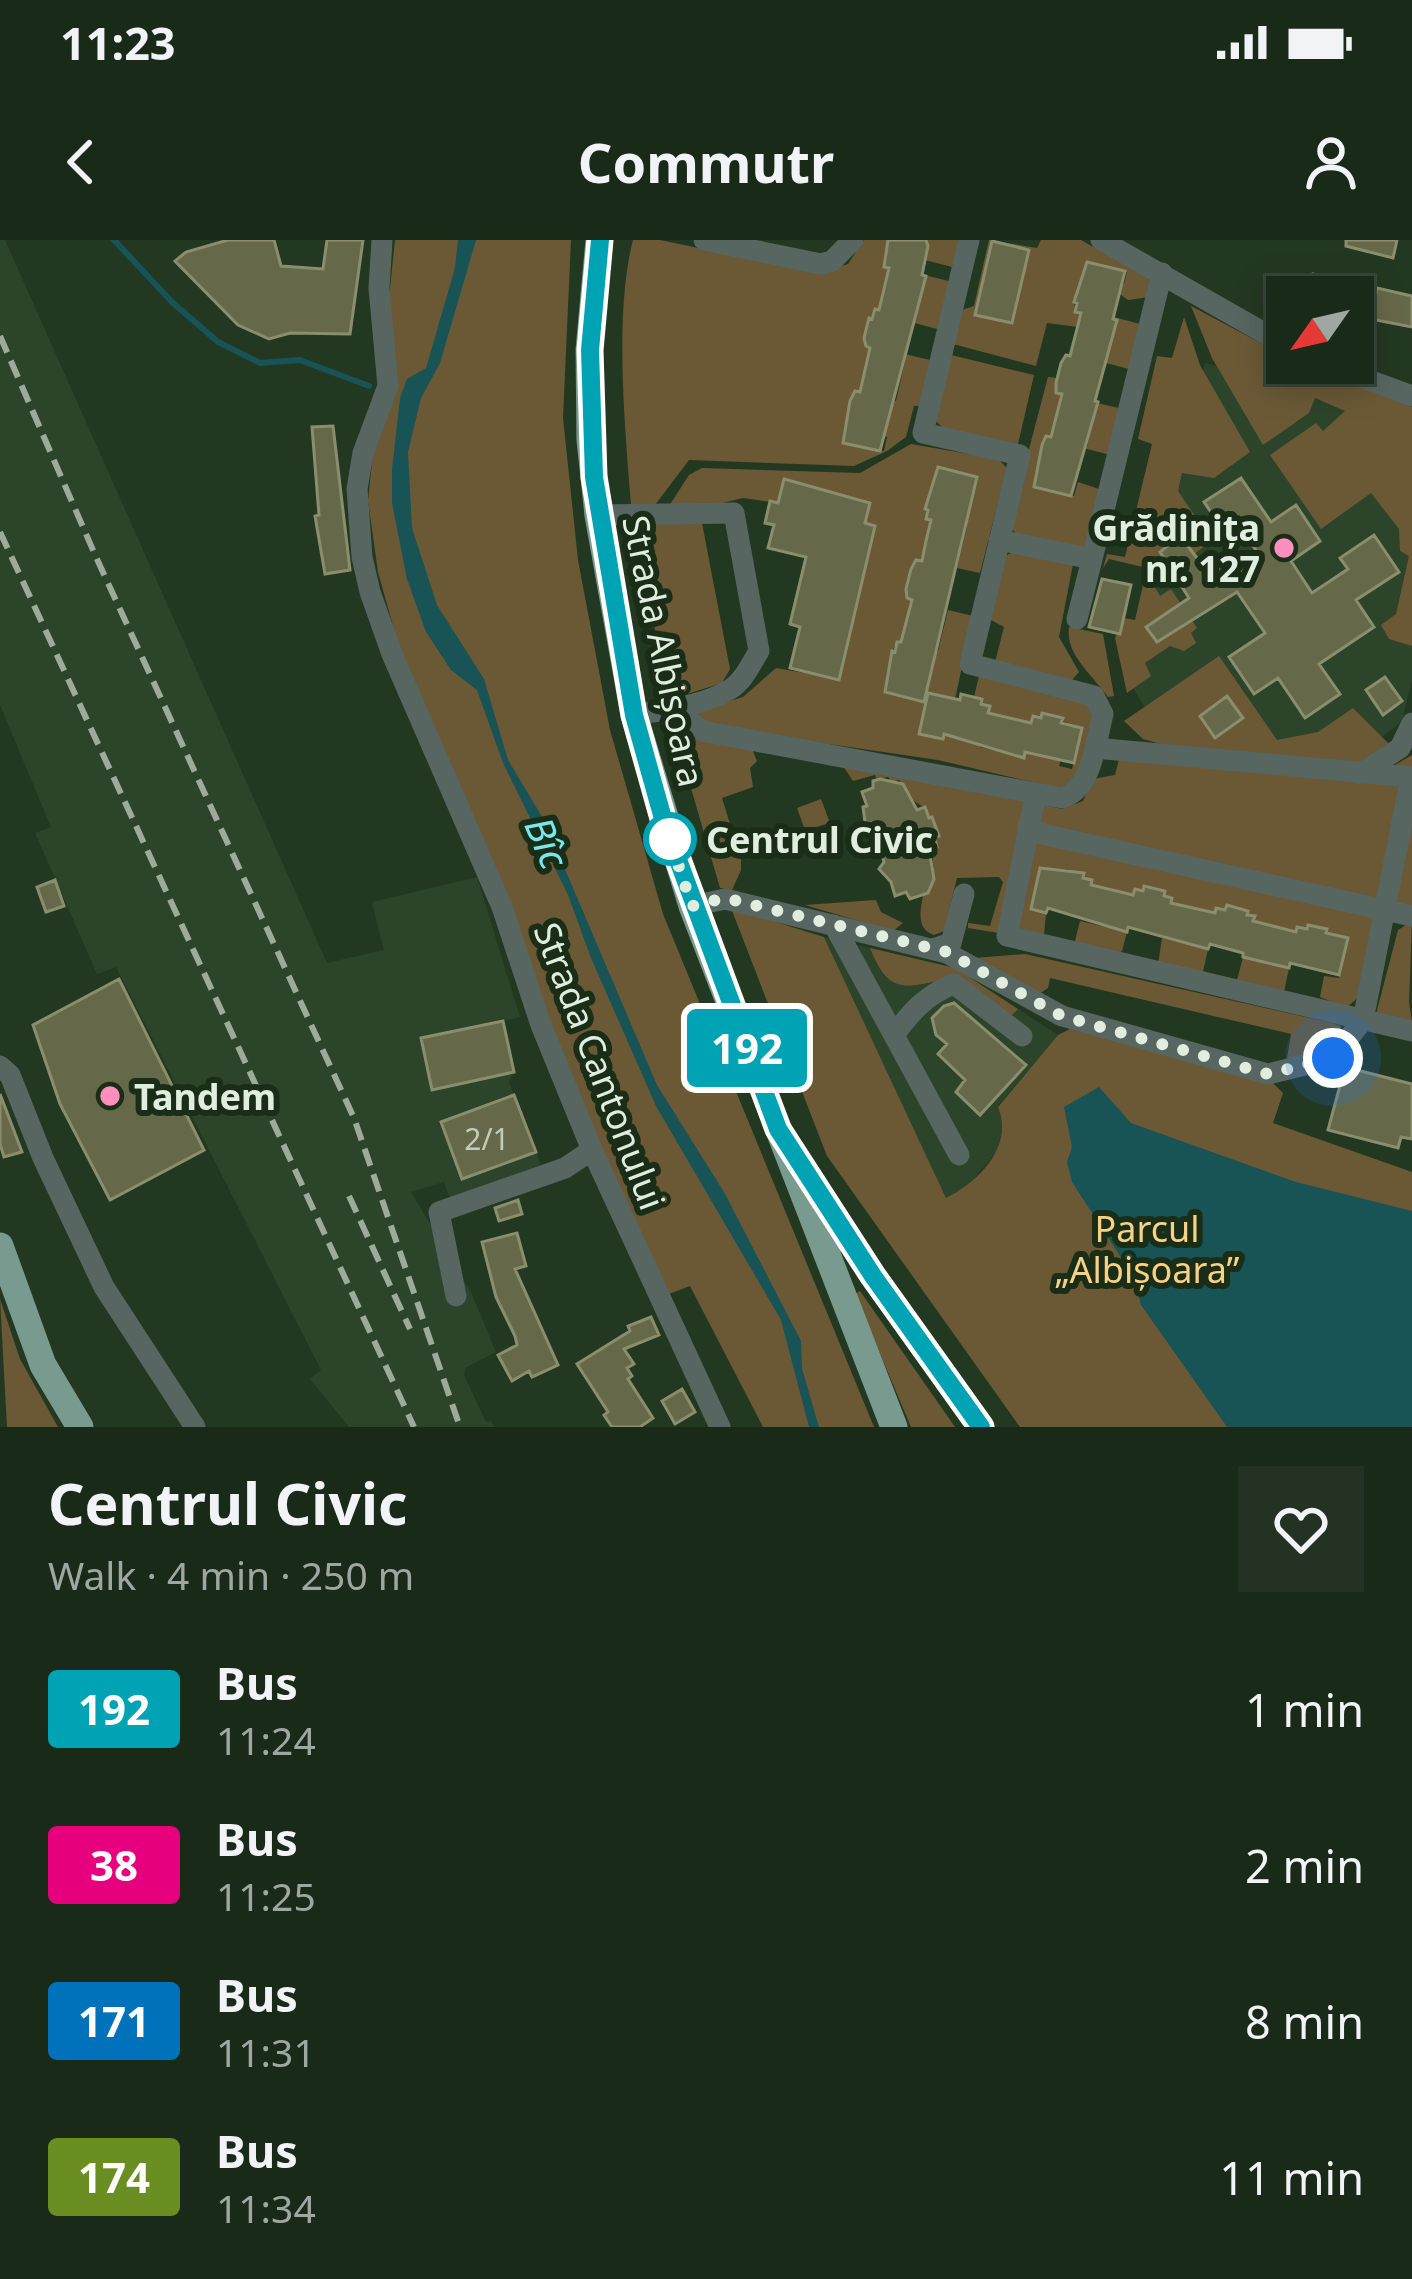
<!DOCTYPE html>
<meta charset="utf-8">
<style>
body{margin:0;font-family:"Noto Sans",sans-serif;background:#233222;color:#f1f3f6;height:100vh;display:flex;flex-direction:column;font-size:45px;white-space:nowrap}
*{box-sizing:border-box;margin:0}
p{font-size:39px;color:#9fa7a2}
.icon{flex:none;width:66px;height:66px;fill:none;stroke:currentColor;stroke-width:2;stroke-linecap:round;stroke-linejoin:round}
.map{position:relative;height:1187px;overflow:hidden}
.side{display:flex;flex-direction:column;background:#1a2a19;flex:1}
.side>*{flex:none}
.badge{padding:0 24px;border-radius:9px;font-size:42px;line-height:78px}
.needle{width:78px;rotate:236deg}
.tools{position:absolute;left:1266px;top:36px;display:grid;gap:24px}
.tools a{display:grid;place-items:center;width:108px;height:108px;border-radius:0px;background:#1a2a19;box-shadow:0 6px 30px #0003,0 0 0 3px #384638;font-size:60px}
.you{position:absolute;width:60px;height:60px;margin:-30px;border:9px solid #fff;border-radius:50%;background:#1a73e8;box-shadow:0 0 0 18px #1a73e833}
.map>.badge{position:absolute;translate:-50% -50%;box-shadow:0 0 0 6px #fff}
.round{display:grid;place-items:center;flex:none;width:126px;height:126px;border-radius:0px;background:#233222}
.summary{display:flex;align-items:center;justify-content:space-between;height:204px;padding:0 48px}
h1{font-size:57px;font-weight:700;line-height:90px}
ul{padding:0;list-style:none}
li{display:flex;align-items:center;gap:36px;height:156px;padding:0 48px}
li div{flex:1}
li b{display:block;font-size:45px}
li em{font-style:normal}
li .badge{min-width:132px;font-weight:700;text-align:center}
.status{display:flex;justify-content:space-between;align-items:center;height:84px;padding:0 60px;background:#1a2a19;direction:ltr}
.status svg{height:33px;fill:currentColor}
header{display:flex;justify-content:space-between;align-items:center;height:156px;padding:0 48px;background:#1a2a19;font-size:54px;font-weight:700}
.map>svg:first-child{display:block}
.built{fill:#2c4429}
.green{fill:#6b5936}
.water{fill:#185356}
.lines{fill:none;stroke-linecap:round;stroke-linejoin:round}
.stream{stroke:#185356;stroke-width:6}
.building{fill:#666949;stroke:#8b8e6d;stroke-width:3}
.minor{stroke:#576660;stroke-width:21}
.major{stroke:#799a8e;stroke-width:27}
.rail{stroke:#9cab9a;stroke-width:6;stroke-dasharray:18 9;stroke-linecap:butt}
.line-casing{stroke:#fff;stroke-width:27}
.line{stroke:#00a3b4;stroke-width:18}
.walk{stroke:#e1eddf;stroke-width:12;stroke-dasharray:0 21.6}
.poi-dot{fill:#fe8ebc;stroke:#1a2d17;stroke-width:4.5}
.stop-dot{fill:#fff;stroke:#00a3b4;stroke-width:6}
.labels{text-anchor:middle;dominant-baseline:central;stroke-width:12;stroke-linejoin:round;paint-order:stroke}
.number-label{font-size:30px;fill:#c2ccba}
.poi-label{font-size:36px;font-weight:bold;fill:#e1eddf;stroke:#1a2d17;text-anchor:end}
.street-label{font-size:36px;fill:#e1eddf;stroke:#1a2d17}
.stop-label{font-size:36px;font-weight:bold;fill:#e1eddf;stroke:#1a2d17;text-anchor:start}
.park-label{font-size:36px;fill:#f8d186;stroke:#1a2d17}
.water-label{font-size:39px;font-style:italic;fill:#77e8ee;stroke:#1a2d17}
</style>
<div class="status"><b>11:23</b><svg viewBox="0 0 49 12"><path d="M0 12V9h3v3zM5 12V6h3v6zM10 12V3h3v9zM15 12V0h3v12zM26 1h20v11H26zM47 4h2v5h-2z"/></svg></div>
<header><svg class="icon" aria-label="back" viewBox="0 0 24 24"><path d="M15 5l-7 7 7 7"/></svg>Commutr<svg class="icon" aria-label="person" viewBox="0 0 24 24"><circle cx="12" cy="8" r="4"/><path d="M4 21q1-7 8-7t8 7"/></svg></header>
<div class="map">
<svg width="1412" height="1187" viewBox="0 0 1412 1187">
<rect width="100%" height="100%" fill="#233821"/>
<path class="built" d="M0 0H5L327 723 384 710 372 662 477 637 520 777 503 781 514 832 509 842 541 925 450 958 444 942 411 952 471 1052 496 1112 465 1128 464 1135 486 1182 491 1181 494 1187H349L310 1139 321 1130 116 727 97 734 35 593 51 587 0 465Z
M1205 123 1412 183V439L1402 481 1351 522 1164 497 1123 433Z
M824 697 956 728 1058 795 998 866 1004 881 998 910 966 948 946 958Z"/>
<path class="green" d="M395 0H571L563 178 578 320 610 490 663 674 874 1187H763L690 1046 669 1054 619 953 402 418 378 332 368 261Z
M633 0H660L817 33 848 24 864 0H888L884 27 889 28 879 70H875L869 79 866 106 870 108 860 152 850 161 844 203 884 211 887 197 880 195 889 160 896 161 906 117 900 113 930 120 922 166H914L906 197 887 211 854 226 689 220 655 265 631 264C625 188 614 73 633 0Z
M926 0H959L952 27 925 20Z
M989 0 1037 8 1041 0H1081L1149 39 1153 51 1150 57 1128 60 1116 51 1118 43 1124 44 1127 32 1087 22 1074 61 1075 72 1081 73 1078 87 1047 83 1036 126 953 104 962 70 974 66Z
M920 34 953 42 943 85 937 89 907 81 916 79 926 37Z
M1191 66 1287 117V123H1302L1412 167V406L1389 399 1381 385 1396 374 1409 316 1400 311 1399 289 1371 253 1321 289 1270 215 1316 183 1323 191 1345 171 1315 158 1309 173 1263 205 1212 118Z
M1110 76 1140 84 1129 129 1106 123 1117 81Z
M1184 77 1200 125 1250 212 1214 238 1182 233 1178 251 1212 301 1153 344 1160 356 1171 349 1197 388 1191 393 1196 403 1184 411 1170 406 1145 423 1151 436 1127 453 1115 398 1124 378 1135 380 1147 328 1109 319 1103 328 1107 314 1125 317 1152 204 1138 199 1157 116 1172 118Z
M951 115 1034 135 1018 204 943 188 936 181Z
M1048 137 1057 138 1056 152 1062 154 1051 197 1041 205 1035 246 1074 256 1078 242 1099 249 1087 308 1016 294 1009 285Z
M1097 163 1123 169 1111 215 1079 207H1087Z
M911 204 998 219 1007 228 980 333 957 328 967 287 960 284 968 250 975 251 978 238 937 228 925 268 928 270 926 279 931 280C928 293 927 312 921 322 912 336 906 341 907 358L912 360 901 402H897L892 412 885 452 925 462 928 450 922 448 924 439 930 440 934 422 930 410 938 411 948 370 973 376 955 459 927 457 919 493 942 499 945 491 981 499 980 507 1023 517 1026 510 1061 519 1059 526 1072 529 1081 488 1043 473 1031 483 988 473 989 466 974 457 979 436 1087 461 1095 476 1078 540 1066 550 938 520 706 486 690 473 743 457 776 428 839 439 870 263 785 239 778 263 743 258 718 264 669 266 689 235 702 228 860 233Z
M661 277 701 278 730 429 722 443 668 460 640 309Z
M1015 311 1073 324 1059 397 1079 432 1072 440 995 422 1004 387 989 379 1001 318Z
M1069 387 1103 394 1114 456 1108 457C1093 435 1065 415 1069 387Z
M1219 416 1277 500 1318 492 1353 468 1390 505 1358 528 1161 504 1143 499 1124 481Z
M675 493 752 509 757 521 750 528 753 547 722 558 741 620V630L732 650 720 648Z
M1122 508 1371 539 1412 515V669L1040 587V564L1062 569 1083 561 1093 539 1115 535Z
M843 526 1025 560 999 693 968 688V683L990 686 1003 642 999 637 957 638 944 691 934 695C913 688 922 664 925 646L934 639 931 628 934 627C930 614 938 608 934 597L938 595 933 578H929L925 568 914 561 899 540 892 542 888 537 877 540 875 535 853 541Z
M821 559 830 583 805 590 797 568Z
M1034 594 1374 671 1361 755 1346 768 1320 757 1324 736 1339 738 1348 699 1326 693V689L1308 685 1307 689 1298 687 1296 692 1253 681 1254 677 1247 675V670L1227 666 1225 670 1216 668 1215 673 1171 663 1172 658 1164 656V651L1135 650 1133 655 1091 645 1083 633 1065 629 1063 633 1040 629 1031 668 1046 673 1044 695 1015 694Z
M876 660 881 672 903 683 893 691 805 665Z
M731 668 824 697 946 958C980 941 1014 905 998 867L1058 795 1070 789 1271 841 1283 853 1273 883 1412 932V1187H1020L827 916Z
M1080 681 1127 692 1122 711 1114 716 1074 705Z
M1412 681 1409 762 1412 783 1376 774 1398 690Z
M1162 698 1208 709 1203 732 1158 725Z
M870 708 955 728 1018 769 1012 775 948 739C903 748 889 755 870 708Z
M1025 714 1332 783 1341 786 1342 793C1320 802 1308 816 1286 824L1291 794 1050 738 1048 748 1036 756 974 718Z
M1243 717 1289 728 1284 752 1237 740Z
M860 1051 955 1187H911L855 1054Z
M0 1059 20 1119 58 1187H7Z"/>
<path class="water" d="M458 0H476L440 123 421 158 408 212 412 288 437 365 484 439 508 520 544 580 657 845 724 952 801 1101 802 1129 819 1187H809L781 1080 656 866 591 718 568 655 503 523 477 450 451 430 426 392 407 339 392 263V229L400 158 407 139 426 128 455 28Z
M1099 847 1131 883 1296 942 1412 971V1187H1227L1141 1065 1133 1036 1072 942 1067 922 1072 907 1064 867Z"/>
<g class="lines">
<path class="stream" d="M114 0 172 62 218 102 260 123 300 120 369 146"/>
</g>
<path class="building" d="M228 0H274L281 26 323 29 327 0H363L350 94 290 93 269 99 238 85 175 21 186 12Z
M888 0H926L928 6 922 35 926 36 880 211 843 203 850 161 855 151 860 152 870 108 866 106 864 98 869 78 872 79 875 69 879 70 889 28 884 27Z
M1346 0H1397L1393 18 1346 6Z
M992 1 1029 10 1012 83 975 75Z
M1087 22 1125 31 1113 79 1117 80 1095 161 1098 162 1071 256 1034 247 1042 205 1046 196 1051 197 1062 154 1056 153V143L1061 123 1066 115 1070 116 1081 73 1075 72 1077 63 1074 62Z
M1313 34 1344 41 1341 57H1308Z
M1377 48 1412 56V87L1371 79Z
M333 186 350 330 325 334 315 276 319 275 312 187Z
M938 227 977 237 924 462 885 452 892 411 895 412 897 402H901L912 360 907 358 906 349 911 329 916 320 922 321 926 301 931 280 926 279 928 270 925 269Z
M1241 238 1271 282 1296 265 1320 301 1291 321 1312 353 1348 329 1340 318 1374 295 1399 332 1356 360 1374 387 1319 424 1340 454 1305 478 1278 438 1254 454 1229 417 1265 393 1237 352 1157 402 1146 387 1189 358 1160 312 1180 296 1200 322 1214 313 1232 338 1261 318 1241 288 1228 297 1204 262Z
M784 239 870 263 865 283 875 286 839 440 790 428 800 387 790 384 806 317 768 308 774 285 765 283 770 261 778 263Z
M1102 339 1131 345 1120 394 1089 387Z
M1385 437 1402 461 1383 475 1366 450Z
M928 453 960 460 961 454 982 459 981 464 990 466 988 473 1031 483 1033 476 1041 478 1042 473 1063 478 1061 483 1082 488 1074 523 1025 512 1024 518 944 494 943 499 919 494Z
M1227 456 1243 478 1215 498 1200 476Z
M880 539 903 544 917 570 925 567 929 578 932 577 939 596 934 597 937 607 929 609 934 639 928 653 910 659 906 652 895 656 891 642 879 629 884 622 872 583 865 582 863 567 867 566 862 552 873 548V541Z
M1040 628 1084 633 1083 638 1092 640 1091 645 1133 655 1135 649 1143 651 1144 646 1165 651 1164 656 1172 658 1171 663 1215 673 1216 668 1225 670 1227 665 1248 671 1247 675 1255 676 1253 681 1296 692 1297 687 1307 689 1308 685 1327 689 1326 693 1348 698 1339 735 1290 723 1289 728 1243 717V713L1210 704 1208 709 1128 687 1127 692 1048 668 1046 673 1031 669Z
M55 640 64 666 46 672 37 647Z
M119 739 204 910 110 960 60 864 33 785Z
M954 763 1026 825 980 875 956 852 965 840 938 814 947 804 936 795 932 778 944 766Z
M503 781 514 832 432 850 421 798Z
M1345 827 1412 844V899L1401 897 1398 908 1328 890Z
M0 854 22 912 4 917 0 904Z
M514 855 536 912 462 939 441 882Z
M518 960 522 974 499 981 495 968Z
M517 993 526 1026 515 1029 558 1125 532 1137 529 1131 512 1141 498 1115 517 1105 515 1096 496 1057 482 1002Z
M651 1077 659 1095 624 1109 634 1124 627 1128 632 1136 628 1139 653 1178 640 1187H612L604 1175 608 1172 577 1124 630 1091 628 1086Z
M682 1149 695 1172 675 1184 662 1161Z"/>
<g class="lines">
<path class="minor" d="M382 0 379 48 388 146 363 213 357 249 362 317 370 352 392 414 502 667 541 785 592 910 720 1187
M704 0 821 24 832 21 853 0
M1101 0 1287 106
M1323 123 1412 156
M598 275 734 273 759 411C751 424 743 442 729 450 702 466 665 470 634 475
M999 300 1092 319 1162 33
M1077 379 1092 319
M674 469 702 491 1062 558C1092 550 1096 501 1103 474L1094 456 970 424 1020 215 923 193 969 0
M1360 534 1400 508 1412 483
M1036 553 1007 696 1412 791
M1028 586 1042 594 1412 676
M692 666 725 659 947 713 1062 776 1268 834 1333 818 1363 780 1411 537 1095 508
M834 685 959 915
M933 709 951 703 964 654
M894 795C911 772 927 754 954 744L1022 796
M0 826 10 835 43 918 104 1047 195 1187
M456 1056 439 972 565 928 592 910"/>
<path class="major" d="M599 0 589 110 590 200 598 275 634 475 692 666 894 1187
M809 938 873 1036 981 1187
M0 1006 43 1125 80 1187"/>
<path class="rail" d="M0 96 96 317 354 878 460 1187
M0 292 414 1187
M349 956 410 1089"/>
</g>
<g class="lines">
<defs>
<path id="line" d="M600 0 590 110 594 237 634 475 664 582 778 889 873 1036 981 1187"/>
</defs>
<use href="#line" class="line-casing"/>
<use href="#line" class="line"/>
<path class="walk" d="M670 599 664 582 692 666 725 658 947 712 1062 776 1268 834 1333 818"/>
</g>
<g class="poi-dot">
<circle cx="1284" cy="308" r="12"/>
<circle cx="110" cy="856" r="12"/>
</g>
<circle class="stop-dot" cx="670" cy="599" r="24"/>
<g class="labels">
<g class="number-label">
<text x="487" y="898">2/1</text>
</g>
<g class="poi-label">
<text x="1260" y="287">Grădinița<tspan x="1260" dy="41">nr. 127</tspan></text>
<text x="134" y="856" text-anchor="start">Tandem</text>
</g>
<g class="street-label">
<text transform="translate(664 411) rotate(78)">Strada Albișoara</text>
<text transform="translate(600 826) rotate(69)">Strada Cantonului</text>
</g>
<g class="stop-label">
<text x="706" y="599">Centrul Civic</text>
</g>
<g class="park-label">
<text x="1147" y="988">Parcul<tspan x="1147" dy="41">„Albișoara”</tspan></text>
</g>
<g class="water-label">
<text transform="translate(548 602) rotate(67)">Bîc</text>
</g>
</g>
</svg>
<div class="tools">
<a><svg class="needle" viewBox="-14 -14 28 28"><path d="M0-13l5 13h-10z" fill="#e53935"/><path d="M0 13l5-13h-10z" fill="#9fa7a2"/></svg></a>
</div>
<div class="you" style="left:1333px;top:818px"></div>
<b class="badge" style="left:747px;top:808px;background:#00a3b4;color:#fff">192</b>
</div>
<section class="side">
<div class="summary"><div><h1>Centrul Civic</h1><p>Walk · 4 min · 250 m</p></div><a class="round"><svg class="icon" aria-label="heart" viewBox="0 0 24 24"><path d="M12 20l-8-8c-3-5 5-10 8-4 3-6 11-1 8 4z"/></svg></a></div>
<ul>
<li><span class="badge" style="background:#00a3b4;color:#fff">192</span><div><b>Bus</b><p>11:24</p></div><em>1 min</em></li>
<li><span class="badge" style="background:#e6007e;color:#fff">38</span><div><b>Bus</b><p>11:25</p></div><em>2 min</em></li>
<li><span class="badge" style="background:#0072bc;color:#fff">171</span><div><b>Bus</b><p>11:31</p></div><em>8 min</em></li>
<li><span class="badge" style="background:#6b8e23;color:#fff">174</span><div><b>Bus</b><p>11:34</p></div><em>11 min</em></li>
</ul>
</section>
